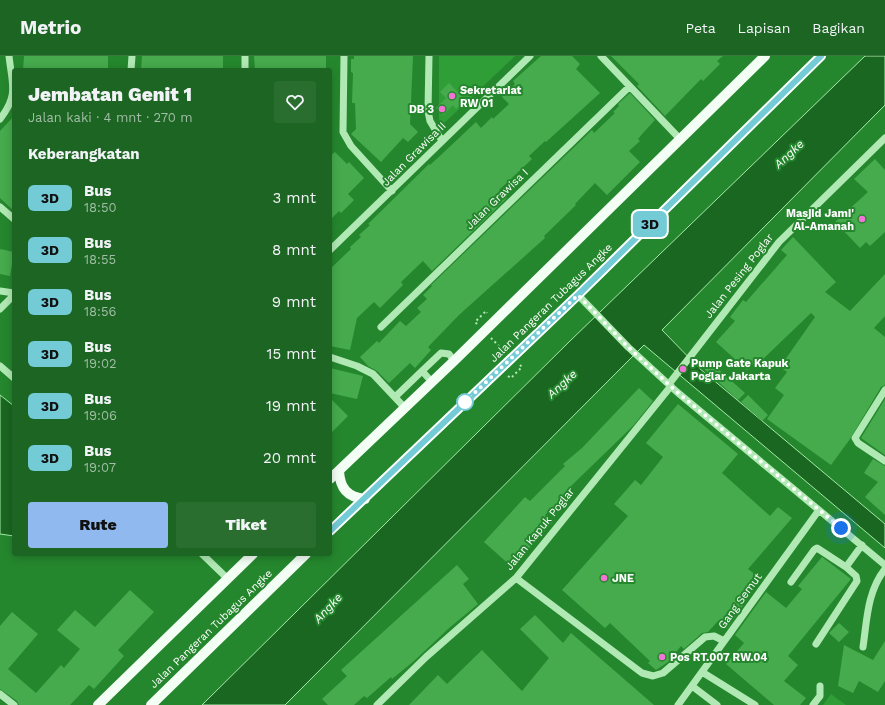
<!DOCTYPE html>
<html lang="id">
<meta charset="utf-8">
<style>
body{margin:0;font-family:"Work Sans",sans-serif;background:#296e2f;color:#f1f3f6;height:100vh;display:flex;flex-direction:column;font-size:15px;white-space:nowrap}
*{box-sizing:border-box;margin:0}
p{font-size:13px;color:#a0bda5}
.icon{flex:none;width:22px;height:22px;fill:none;stroke:currentColor;stroke-width:2;stroke-linecap:round;stroke-linejoin:round}
.map{position:relative;flex:1;overflow:hidden}
.side{position:absolute;left:12px;top:12px;width:320px;height:488px;display:flex;flex-direction:column;background:#1c6522;border-radius:4px;box-shadow:0 2px 10px #0003}
.side>*{flex:none}
.badge{padding:0 8px;border-radius:6px;font-size:14px;line-height:26px}
.you{position:absolute;width:20px;height:20px;margin:-10px;border:3px solid #fff;border-radius:50%;background:#1a73e8;box-shadow:0 0 0 6px #1a73e833}
.map>.badge{position:absolute;translate:-50% -50%;box-shadow:0 0 0 2px #fff}
h2{padding:0 16px;font-size:15px;line-height:36px}
.round{display:grid;place-items:center;flex:none;width:42px;height:42px;border-radius:4px;background:#296e2f}
.overview{display:flex;align-items:center;justify-content:space-between;height:68px;padding:0 16px}
h1{font-size:19px;font-weight:800;line-height:30px}
.button{display:flex;gap:8px;margin-top:auto;padding:8px 16px}
.button a{flex:1;height:46px;border-radius:4px;background:#90b9f0;color:#111;font-size:16px;font-weight:800;line-height:46px;text-align:center}
.button a+a{background:#296e2f;color:#f1f3f6}
ul{padding:0;list-style:none}
li{display:flex;align-items:center;gap:12px;height:52px;padding:0 16px}
li div{flex:1}
li b{display:block;font-size:15px}
li em{font-style:normal}
li .badge{min-width:44px;font-weight:700;text-align:center}
header{display:flex;align-items:center;gap:24px;box-sizing:border-box;height:56px;padding:0 20px;background:#1c6522;border-bottom:1px solid #3a7940}
header strong{font-size:19px}
nav{display:flex;gap:22px;margin-inline-start:auto;font-size:14px}
.map>svg:first-child{display:block}
.green{fill:#309e37}
.water{fill:#1a6721;stroke:#a5e9a8}
.building{fill:#46ab4d}
.lines{fill:none;stroke-linecap:round;stroke-linejoin:round}
.path{stroke:#b1e9b4;stroke-width:2;stroke-dasharray:2 3;stroke-linecap:butt}
.minor{stroke:#b1e9b4;stroke-width:7}
.major{stroke:#f3fef5;stroke-width:10}
.line-casing{stroke:#fff;stroke-width:9}
.line{stroke:#73cbd5;stroke-width:6}
.walk{stroke:#fff;stroke-width:4;stroke-dasharray:0 7.2}
.poi-dot{fill:#f275d6;stroke:#25872d;stroke-width:1.5}
.stop-dot{fill:#fff;stroke:#73cbd5;stroke-width:2}
.labels{text-anchor:middle;dominant-baseline:central;stroke-width:4;stroke-linejoin:round;paint-order:stroke}
.poi-label{font-size:11px;font-weight:bold;fill:#fff;stroke:#25872d;text-anchor:start}
.street-label{font-size:11px;fill:#fff;stroke:#25872d}
.water-label{font-size:12px;font-style:italic;fill:#fcfefc;stroke:#25872d}
</style>
<header>
<strong>Metrio</strong>
<nav><a>Peta</a><a>Lapisan</a><a>Bagikan</a></nav>
</header>
<div class="map">
<svg width="885" height="649" viewBox="0 0 885 649">
<rect width="100%" height="100%" fill="#25872d"/>
<path class="green" d="M439 0H515L439 72Z
M831 638 846 649H823Z"/>
<path class="water" d="M865 0H885V49L662 274 699 312 885 468V492L644 289 285 649H202L571 284Z
M0 339 14 350V480L0 478Z"/>
<path class="building" d="M24 0H108V14H23Z
M142 0H223V14H141Z
M254 0H326V14H255Z
M354 0H413L410 68 418 76 408 86 403 82 381 106 351 78 356 73 355 47H352L353 17 351 16V3H354Z
M541 0H572L580 8 576 13 600 37 546 86 545 85 529 100 532 103 499 134 507 142 432 215 423 205 401 226 403 229 380 252 374 246 357 262 350 294 330 290V213L351 193 350 191 361 181 359 179 370 169 368 168 429 108 430 109 442 98 476 66 481 72 492 61 493 63 509 48 502 41 515 28 513 25Z
M611 0H723L717 5 720 8 703 25 701 23 665 60 637 30 639 28Z
M449 27 465 44 456 53 453 49 443 59 436 52 446 42 440 36Z
M630 37 655 64 643 77 638 83 640 85 629 95 640 106 607 139 595 127 575 148 576 149 544 180 545 182 459 259 428 291 431 294 415 312 410 307 389 327 377 315 368 310 360 301 377 285 379 287 400 265 406 270 421 256 417 252 427 243 423 239 432 230 431 229 592 74 594 77 615 57 613 56 619 50 618 48Z
M14 60V155L0 142V75Z
M335 96 347 108 349 106 364 122 348 138 354 144 341 157 339 155 330 164V100Z
M875 103 885 114V176L870 190 866 186 860 192 835 166 868 136 854 123Z
M793 181 836 226 825 236 850 255 885 218V260L874 272 885 281V329L881 331 850 383 831 409 767 363 784 339 775 332 787 316 780 311 815 261 811 257 762 304 760 302 747 314 716 286 735 265 730 261 743 244 746 246 787 199 781 194Z
M0 193 14 196 10 220 0 218Z
M707 303 745 337 738 344 701 310Z
M330 312 363 320 357 343 330 337Z
M639 332 653 345 633 370 570 431 572 432 545 459 553 466 512 511 484 486 525 441 530 445 565 410 563 408 582 392Z
M748 339 768 359 762 365 741 346Z
M330 342 348 360 330 378Z
M885 343V399L861 382Z
M678 348 738 398 722 417 770 460 778 451 792 462 748 513 761 523 727 573 718 565 708 576 702 577 684 593 681 590 668 606 656 614 648 607 650 605 610 567 605 572 562 534 628 460 614 448 635 424 641 429 663 401 646 387Z
M873 403 885 410V459L865 441 878 426 864 417Z
M822 501 851 523 788 600 798 609 784 625 806 642 800 649H774L726 608 744 587 735 579 766 536 786 552 802 533 798 530Z
M457 509 469 523 463 528 478 548 448 573 414 605 392 623 391 621 367 642 364 640 354 649H328L322 643 347 620 341 614Z
M130 534 154 556 118 594 124 600 94 633 89 629 70 649H19L17 645 0 633V570L12 556 38 578 8 613 36 637 61 609 64 612 80 593 57 574 75 554 95 571Z
M535 559 563 587 571 577 654 649H409L438 619 447 628 482 594 522 635 549 602 520 573Z
M839 567 849 576 839 586 829 577Z
M885 585V625L878 636 859 625 853 637 838 630 844 589 873 604Z"/>
<g class="lines">
<path class="path" d="M477 268 475 266 486 255 487 257
M491 282 504 295
M508 320 511 322 522 311 520 309"/>
<path class="minor" d="M344 0 343 76 351 90 392 135
M429 0 428 55 430 65 442 85
M601 0 680 83
M131 14 132 0
M245 14V0
M0 63C19 39 12 28 9 0
M0 151 14 163
M330 194 530 0
M0 235 14 237
M578 239 628 291 677 336 885 509
M0 253 14 239
M381 271 629 31
M330 301 357 310 373 318 405 352
M0 310 14 322
M422 315 441 297 449 298 454 305
M669 328 779 186 885 82
M885 334 855 382 858 387 885 405
M395 341 422 315 432 326
M202 498 228 523
M516 522 642 617 653 620 663 617 705 581 714 580 724 585
M791 526 814 494 817 492 846 511 862 489
M816 588 857 525 856 520 846 511
M863 591C867 564 867 536 885 513
M702 616 755 649
M692 630 717 649
M0 638 14 649
M377 649 426 601 516 522 671 330
M678 649 819 454
M813 649 820 640V630"/>
<path class="major" d="M339 415C340 432 347 441 365 443
M330 423 454 305 765 0
M330 475 578 239 821 0
M98 649 253 498
M151 649 306 498"/>
</g>
<g class="lines">
<defs>
<path id="line" d="M330 475 578 239 821 0"/>
</defs>
<use href="#line" class="line-casing"/>
<use href="#line" class="line"/>
<path class="walk" d="M465 346 578 239 628 291 677 336 841 472"/>
</g>
<g class="poi-dot">
<circle cx="452" cy="40" r="4"/>
<circle cx="442" cy="53" r="4"/>
<circle cx="862" cy="163" r="4"/>
<circle cx="683" cy="313" r="4"/>
<circle cx="604" cy="522" r="4"/>
<circle cx="662" cy="601" r="4"/>
</g>
<circle class="stop-dot" cx="465" cy="346" r="8"/>
<g class="labels">
<g class="poi-label">
<text x="460" y="34">Sekretariat<tspan x="460" dy="13">RW 01</tspan></text>
<text x="434" y="53" text-anchor="end">DB 3</text>
<text x="854" y="157" text-anchor="end">Masjid Jami'<tspan x="854" dy="13">Al-Amanah</tspan></text>
<text x="691" y="307">Pump Gate Kapuk<tspan x="691" dy="13">Poglar Jakarta</tspan></text>
<text x="612" y="522">JNE</text>
<text x="670" y="601">Pos RT.007 RW.04</text>
</g>
<g class="street-label">
<text transform="translate(414 98) rotate(-45)">Jalan Grawisa II</text>
<text transform="translate(497 143) rotate(-44)">Jalan Grawisa I</text>
<text transform="translate(739 220) rotate(-52)">Jalan Pesing Poglar</text>
<text transform="translate(551 247) rotate(-44)">Jalan Pangeran Tubagus Angke</text>
<text transform="translate(540 473) rotate(-51)">Jalan Kapuk Poglar</text>
<text transform="translate(740 545) rotate(-54)">Gang Semut</text>
<text transform="translate(211 573) rotate(-44)">Jalan Pangeran Tubagus Angke</text>
</g>
<g class="water-label">
<text transform="translate(789 98) rotate(-43)">Angke</text>
<text transform="translate(562 328) rotate(-43)">Angke</text>
<text transform="translate(328 552) rotate(-47)">Angke</text>
</g>
</g>
</svg>
<div class="you" style="left:841px;top:472px"></div>
<b class="badge" style="left:650px;top:168px;background:#73cbd5;color:#111">3D</b>
<section class="side">
<div class="overview"><div><h1>Jembatan Genit 1</h1><p>Jalan kaki · 4 mnt · 270 m</p></div><a class="round"><svg class="icon" aria-label="heart" viewBox="0 0 24 24"><path d="M12 20l-8-8c-3-5 5-10 8-4 3-6 11-1 8 4z"/></svg></a></div>
<h2>Keberangkatan</h2>
<ul>
<li><span class="badge" style="background:#73cbd5;color:#111">3D</span><div><b>Bus</b><p>18:50</p></div><em>3 mnt</em></li>
<li><span class="badge" style="background:#73cbd5;color:#111">3D</span><div><b>Bus</b><p>18:55</p></div><em>8 mnt</em></li>
<li><span class="badge" style="background:#73cbd5;color:#111">3D</span><div><b>Bus</b><p>18:56</p></div><em>9 mnt</em></li>
<li><span class="badge" style="background:#73cbd5;color:#111">3D</span><div><b>Bus</b><p>19:02</p></div><em>15 mnt</em></li>
<li><span class="badge" style="background:#73cbd5;color:#111">3D</span><div><b>Bus</b><p>19:06</p></div><em>19 mnt</em></li>
<li><span class="badge" style="background:#73cbd5;color:#111">3D</span><div><b>Bus</b><p>19:07</p></div><em>20 mnt</em></li>
</ul>
<div class="button"><a>Rute</a><a>Tiket</a></div>
</section>
</div>
